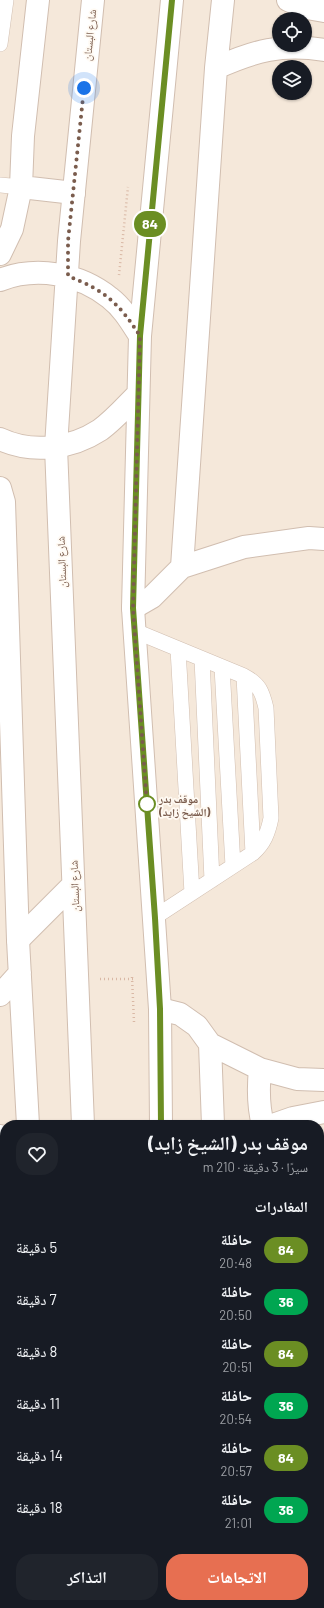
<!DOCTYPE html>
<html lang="ar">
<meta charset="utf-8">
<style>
body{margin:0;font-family:Barlow,"Noto Naskh Arabic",sans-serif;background:#20242c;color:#f1f3f6;direction:rtl;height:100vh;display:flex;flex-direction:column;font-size:15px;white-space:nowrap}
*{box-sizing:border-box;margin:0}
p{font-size:13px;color:#9ea1a6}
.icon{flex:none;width:22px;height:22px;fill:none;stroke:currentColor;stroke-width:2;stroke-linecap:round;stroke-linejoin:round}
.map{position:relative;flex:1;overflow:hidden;direction:ltr}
.sheet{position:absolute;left:0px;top:1120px;width:324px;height:488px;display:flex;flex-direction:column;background:#171b24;border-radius:16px 16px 0 0;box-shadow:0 1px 3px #0004;direction:rtl}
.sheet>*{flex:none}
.badge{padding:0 8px;border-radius:13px;font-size:14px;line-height:26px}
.fabs{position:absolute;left:272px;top:12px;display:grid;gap:8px}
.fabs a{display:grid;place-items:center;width:40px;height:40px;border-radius:50%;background:#171b24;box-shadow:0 1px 3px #0004;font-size:20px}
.you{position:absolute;width:20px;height:20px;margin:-10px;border:3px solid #fff;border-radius:50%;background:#1a73e8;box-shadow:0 0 0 6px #1a73e833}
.map>.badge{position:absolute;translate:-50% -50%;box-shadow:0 0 0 2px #fff}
h2{padding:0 16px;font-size:15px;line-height:36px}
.round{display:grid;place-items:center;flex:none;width:42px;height:42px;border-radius:16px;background:#20242c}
.summary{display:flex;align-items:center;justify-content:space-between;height:68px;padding:0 16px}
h1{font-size:19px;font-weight:700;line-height:30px}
.action{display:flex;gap:8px;margin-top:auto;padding:8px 16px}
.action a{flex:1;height:46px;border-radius:16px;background:#e76f51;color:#fff;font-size:16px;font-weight:700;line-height:46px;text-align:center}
.action a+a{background:#20242c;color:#f1f3f6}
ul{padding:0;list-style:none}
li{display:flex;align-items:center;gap:12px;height:52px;padding:0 16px}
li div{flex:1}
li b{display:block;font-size:15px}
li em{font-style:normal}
li .badge{min-width:44px;font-weight:700;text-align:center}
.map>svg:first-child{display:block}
.residential{fill:#f5e8da;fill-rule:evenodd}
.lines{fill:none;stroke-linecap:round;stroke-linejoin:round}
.service-casing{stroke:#d1beb0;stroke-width:16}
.minor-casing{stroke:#d1beb0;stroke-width:24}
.tertiary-casing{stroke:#d1beb0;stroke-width:24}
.path{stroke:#d9b8a5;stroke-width:2.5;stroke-dasharray:1 3;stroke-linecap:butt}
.service{stroke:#fff;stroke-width:15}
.minor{stroke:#fff;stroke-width:22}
.tertiary{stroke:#fff;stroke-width:22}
.line-casing{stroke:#fff;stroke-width:9}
.line{stroke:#6b8e23;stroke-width:6}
.walk{stroke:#7a5c4d;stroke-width:4;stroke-dasharray:0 7.2}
.stop-dot{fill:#fff;stroke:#6b8e23;stroke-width:2}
.labels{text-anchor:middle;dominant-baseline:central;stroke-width:3.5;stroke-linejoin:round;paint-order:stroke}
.street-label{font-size:11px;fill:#7a5c4d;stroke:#fffaf3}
.stop-label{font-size:11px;font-weight:bold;fill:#7a5c4d;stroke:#fffaf3;text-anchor:start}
</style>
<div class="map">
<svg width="324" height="1608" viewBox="0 0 324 1608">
<rect width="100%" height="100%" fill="#fdf6ec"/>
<path class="residential" d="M0 0H324V1608H0ZM279 19H305V45H279ZM279 67H305V93H279ZM5 1125H319V1603H5Z"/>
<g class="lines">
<defs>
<path id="service" d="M0 44 6 0
M0 185 21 187
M135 631 244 676C259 684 262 691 266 708L271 818C268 833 264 843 253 853L155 917
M178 649 192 893
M202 659 212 880
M222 667 233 866
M244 676 253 853
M0 1311 5 1309"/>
<path id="minor" d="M288 0 307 8 324 11
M216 68C254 51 282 43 324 50
M21 187 74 193
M0 254 12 229 21 187 23 136 38 0
M0 488 4 502 18 940 28 1125
M182 567 244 547 309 538 324 539
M133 608 152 597 182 567 216 68 223 0
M0 995 20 973
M160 1009 180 1014 197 1026 210 1044 213 1125
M210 1044 260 1069 297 1079 324 1080
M260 1069C258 1089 258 1106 263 1125
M273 1125 293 1118 324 1112
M0 1136 5 1141
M0 1575 5 1547
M194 1608V1603"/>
<path id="tertiary" d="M0 280C36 266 79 273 110 298 123 308 131 322 140 336
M0 439C32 454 71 449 100 430 114 420 126 406 138 394
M18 940 73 885
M83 1125 56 447 69 241 93 0
M161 1125 160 1009 133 608 140 336 172 0
M66 1608 67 1603
M141 1608 142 1603"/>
</defs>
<use href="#service" class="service-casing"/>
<use href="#minor" class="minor-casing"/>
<use href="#tertiary" class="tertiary-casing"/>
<path class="path" d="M119 275 128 187
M132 977 134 1022
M100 979H133"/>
<use href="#service" class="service"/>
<use href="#minor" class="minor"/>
<use href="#tertiary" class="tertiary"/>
</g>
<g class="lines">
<defs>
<path id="line" d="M161 1125 160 1009 155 918 133 608 140 336 172 0"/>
</defs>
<use href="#line" class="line-casing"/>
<use href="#line" class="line"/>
<path class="walk" d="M84 88 68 241V276C104 290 119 303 140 336L133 608 147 806V804"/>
</g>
<circle class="stop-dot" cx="147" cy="804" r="8"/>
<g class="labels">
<g class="street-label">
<text transform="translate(89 35) rotate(-84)">شارع البستان</text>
<text transform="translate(61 562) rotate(-92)">شارع البستان</text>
<text transform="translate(74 886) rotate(-92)">شارع البستان</text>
</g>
<g class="stop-label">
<text x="159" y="798">موقف بدر<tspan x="159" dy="13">(الشيخ زايد)</tspan></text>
</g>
</g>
</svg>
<div class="fabs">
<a><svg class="icon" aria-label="locate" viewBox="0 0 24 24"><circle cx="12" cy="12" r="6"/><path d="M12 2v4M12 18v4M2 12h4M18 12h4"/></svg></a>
<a><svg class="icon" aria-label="layers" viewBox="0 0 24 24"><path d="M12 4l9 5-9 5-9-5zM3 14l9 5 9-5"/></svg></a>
</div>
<div class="you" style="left:84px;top:88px"></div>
<b class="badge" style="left:150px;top:224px;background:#6b8e23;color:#fff">84</b>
<section class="sheet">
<div class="summary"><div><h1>موقف بدر (الشيخ زايد)</h1><p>سيرًا · 3 دقيقة · 210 m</p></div><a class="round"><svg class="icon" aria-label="heart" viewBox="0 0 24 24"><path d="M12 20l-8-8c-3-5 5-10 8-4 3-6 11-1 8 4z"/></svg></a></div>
<h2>المغادرات</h2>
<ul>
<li><span class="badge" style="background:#6b8e23;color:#fff">84</span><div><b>حافلة</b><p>20:48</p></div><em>5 دقيقة</em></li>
<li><span class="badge" style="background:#00a651;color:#fff">36</span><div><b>حافلة</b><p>20:50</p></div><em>7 دقيقة</em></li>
<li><span class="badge" style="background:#6b8e23;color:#fff">84</span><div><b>حافلة</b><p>20:51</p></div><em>8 دقيقة</em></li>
<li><span class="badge" style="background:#00a651;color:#fff">36</span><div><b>حافلة</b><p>20:54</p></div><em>11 دقيقة</em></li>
<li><span class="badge" style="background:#6b8e23;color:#fff">84</span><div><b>حافلة</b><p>20:57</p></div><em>14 دقيقة</em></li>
<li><span class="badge" style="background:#00a651;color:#fff">36</span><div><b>حافلة</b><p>21:01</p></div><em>18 دقيقة</em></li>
</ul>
<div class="action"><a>الاتجاهات</a><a>التذاكر</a></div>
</section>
</div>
